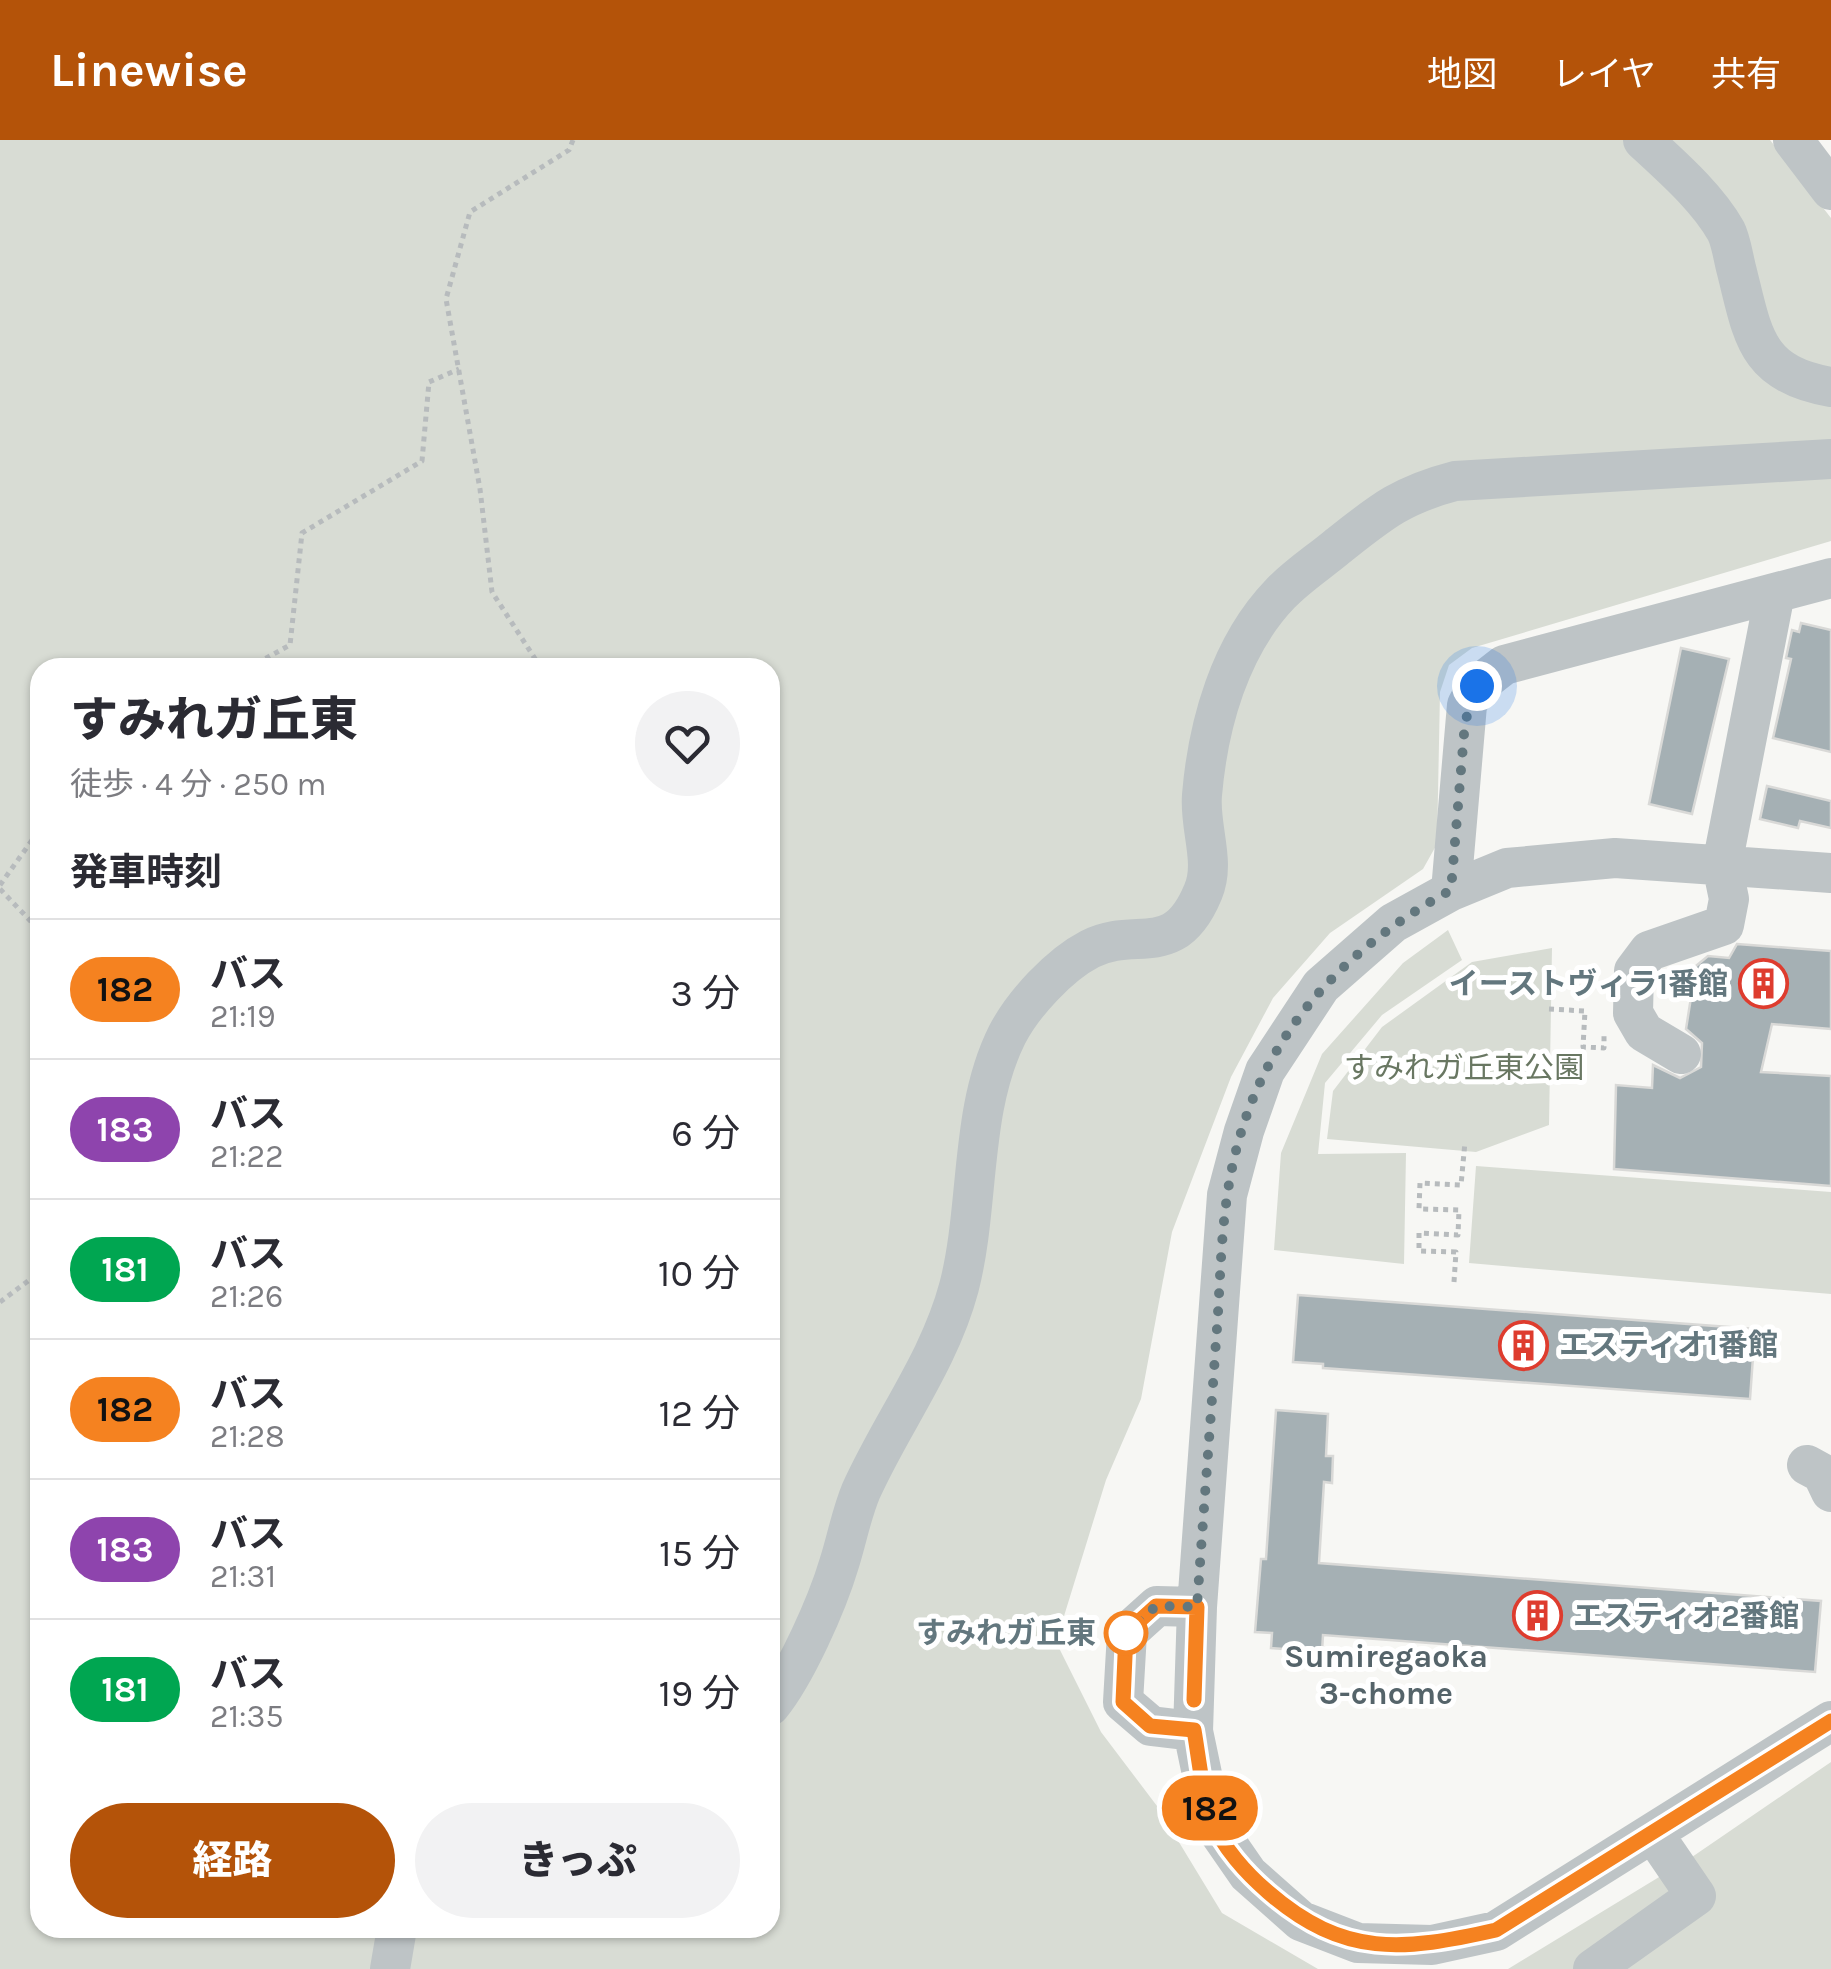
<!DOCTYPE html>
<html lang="ja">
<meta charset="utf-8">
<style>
body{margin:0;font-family:Karla,"Noto Sans JP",sans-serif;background:#f2f2f3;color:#2b2b33;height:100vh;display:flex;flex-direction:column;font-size:38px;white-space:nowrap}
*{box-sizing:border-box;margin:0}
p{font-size:32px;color:#7c7c81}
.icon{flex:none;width:55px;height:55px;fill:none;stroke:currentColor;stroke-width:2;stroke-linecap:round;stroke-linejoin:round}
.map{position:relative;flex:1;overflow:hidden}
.side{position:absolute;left:30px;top:518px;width:750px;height:1280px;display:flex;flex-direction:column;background:#fff;border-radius:30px;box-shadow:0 2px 8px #0004}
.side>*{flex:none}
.badge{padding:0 20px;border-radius:32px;font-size:35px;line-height:65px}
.you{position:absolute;width:50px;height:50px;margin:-25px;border:8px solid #fff;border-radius:50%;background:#1a73e8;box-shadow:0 0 0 15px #1a73e833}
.map>.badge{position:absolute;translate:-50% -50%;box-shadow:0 0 0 5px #fff}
h2{padding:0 40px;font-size:38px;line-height:90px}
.round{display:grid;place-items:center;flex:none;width:105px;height:105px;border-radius:52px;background:#f2f2f3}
.headline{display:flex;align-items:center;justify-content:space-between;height:170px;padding:0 40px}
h1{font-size:48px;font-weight:800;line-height:75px}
.button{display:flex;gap:20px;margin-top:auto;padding:20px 40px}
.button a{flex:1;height:115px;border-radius:60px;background:#b45309;color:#fff;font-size:40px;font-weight:800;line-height:115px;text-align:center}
.button a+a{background:#f2f2f3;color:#2b2b33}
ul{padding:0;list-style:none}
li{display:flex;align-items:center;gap:30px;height:140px;padding:0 40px;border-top:2px solid #e1e1e2}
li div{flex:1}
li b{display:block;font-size:38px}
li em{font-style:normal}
li .badge{min-width:110px;font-weight:700;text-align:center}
header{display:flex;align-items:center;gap:60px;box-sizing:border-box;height:140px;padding:0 50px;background:#b45309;color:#fff}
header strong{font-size:48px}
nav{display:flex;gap:55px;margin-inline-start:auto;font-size:35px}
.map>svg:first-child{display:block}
.green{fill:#d8dcd4;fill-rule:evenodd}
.building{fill:#a5b0b4;stroke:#d9d9d7;stroke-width:2.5}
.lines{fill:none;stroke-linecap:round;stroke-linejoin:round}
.path{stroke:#b7bbbd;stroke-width:5;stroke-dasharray:5 5;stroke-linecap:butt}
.minor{stroke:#bec4c6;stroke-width:40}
.line-casing{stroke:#fff;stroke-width:22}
.line{stroke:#f58220;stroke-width:15}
.walk{stroke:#63777e;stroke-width:10;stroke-dasharray:0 18}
.stop-dot{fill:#fff;stroke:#f58220;stroke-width:5}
.labels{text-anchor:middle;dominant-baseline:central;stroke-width:10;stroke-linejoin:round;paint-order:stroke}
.poi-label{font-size:30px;font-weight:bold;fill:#63777e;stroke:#fff;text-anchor:start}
.park-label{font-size:30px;fill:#697762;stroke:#fff}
.stop-label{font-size:30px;font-weight:bold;fill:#63777e;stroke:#fff;text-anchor:end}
.neighbourhood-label{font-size:32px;font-weight:bold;fill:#55646a;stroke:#fff}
</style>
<header>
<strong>Linewise</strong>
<nav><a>地図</a><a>レイヤ</a><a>共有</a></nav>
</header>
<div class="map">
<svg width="1831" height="1829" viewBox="0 0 1831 1829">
<rect width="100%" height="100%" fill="#f7f7f4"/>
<path class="green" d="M0 0H1770L1831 78V401L1472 508 1449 525 1440 552 1437 704 1423 729 1330 793 1273 858 1231 937 1172 1092 1141 1259 1106 1340 1056 1502 1101 1592 1157 1666 1222 1773 1318 1829H0ZM40 528H770V1788H40Z
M1448 790 1462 820 1382 875 1325 943 1318 1014 1406 1013 1404 1124 1274 1110 1281 1013 1322 914 1403 823Z
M1552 808 1549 985 1476 1012 1327 999 1333 951 1382 887 1472 822Z
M1476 1026 1831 1052V1154L1469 1123Z
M1831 1622V1829H1508L1692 1717Z"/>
<path class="building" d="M1801 483 1831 490V612L1773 598 1791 519 1786 518 1792 490 1799 492Z
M1681 508 1729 519 1692 674 1649 664Z
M1767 646 1831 661V688L1800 681 1798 688 1760 679Z
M1737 804 1831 811V889L1772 884 1761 932 1831 936V1046L1614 1029 1616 945 1652 948 1653 925 1680 938 1701 927 1702 903 1686 889 1696 826 1708 816 1729 818Z
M1298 1155 1755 1189 1750 1259 1323 1228V1224L1293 1222Z
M1276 1270 1328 1274 1326 1316H1333L1332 1343 1324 1342 1319 1423 1821 1461 1815 1532 1323 1495 1322 1512 1271 1508 1272 1493 1255 1492 1261 1419H1266Z"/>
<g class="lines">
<path class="path" d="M248 528 290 505 302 393 422 321 429 242 459 229
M541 528 492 452 480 349 446 159 470 72 569 10 573 0
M0 745 40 689
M0 749 40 791
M1549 869 1585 871 1583 907 1604 908V892
M1454 1142 1456 1112 1419 1111V1093L1458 1095 1459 1070 1419 1069 1420 1043 1461 1045 1465 1002
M0 1162 40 1132"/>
<path class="minor" d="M1643 0C1671 26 1707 57 1726 91 1731 101 1733 116 1736 128 1753 194 1754 234 1831 247
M1793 0 1831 50
M1831 733 1615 718 1507 728 1451 751 1393 783 1321 846 1265 931 1244 991 1227 1055 1197 1467 1193 1591 1212 1682 1248 1734 1301 1781 1358 1803 1432 1805 1496 1791 1831 1581
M1451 751 1467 565 1477 546 1504 525 1831 438
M1681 914 1644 892 1633 873 1634 831 1649 811 1724 785 1729 759 1722 725 1775 453
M1807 1325 1822 1333 1831 1352
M770 1566C796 1534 827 1464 839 1424 847 1399 851 1375 861 1351 892 1282 939 1222 959 1147 980 1066 969 971 1007 895 1023 864 1059 825 1090 809 1137 785 1174 822 1203 752 1216 722 1199 687 1202 655 1208 584 1230 506 1280 454 1297 436 1319 422 1338 406 1381 372 1401 355 1455 341L1831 319
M1193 1591 1151 1586 1123 1562 1127 1493 1157 1466 1197 1467
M390 1829 397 1788
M1593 1829 1696 1756 1653 1693"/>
</g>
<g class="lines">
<defs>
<path id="line" d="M1194 1560 1197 1467 1156 1466 1126 1493 1123 1562 1150 1586 1194 1590C1199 1619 1202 1653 1212 1680 1222 1707 1247 1734 1268 1752 1344 1818 1403 1811 1496 1790L1831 1581"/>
</defs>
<use href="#line" class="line-casing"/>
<use href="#line" class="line"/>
<path class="walk" d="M1126 1493 1156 1466 1197 1467C1203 1378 1210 1290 1216 1201 1220 1154 1220 1104 1227 1057 1247 914 1328 818 1451 750L1465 582 1477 546"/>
</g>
<defs>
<symbol id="building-ring" viewBox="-11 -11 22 22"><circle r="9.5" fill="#fff" stroke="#de3c2e" stroke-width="1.5"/><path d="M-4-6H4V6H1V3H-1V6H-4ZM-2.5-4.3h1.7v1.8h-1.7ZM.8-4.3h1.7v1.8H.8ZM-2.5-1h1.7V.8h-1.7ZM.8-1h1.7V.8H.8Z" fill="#de3c2e"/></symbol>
</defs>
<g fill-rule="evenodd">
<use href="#building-ring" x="1736" y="816" width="55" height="55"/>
<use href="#building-ring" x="1496" y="1178" width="55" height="55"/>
<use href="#building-ring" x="1510" y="1448" width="55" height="55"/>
</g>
<circle class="stop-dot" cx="1126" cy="1493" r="20"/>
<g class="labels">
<g class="poi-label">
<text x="1728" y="844" text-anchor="end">イーストヴィラ1番館</text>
<text x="1559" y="1205">エスティオ1番館</text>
<text x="1573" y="1476">エスティオ2番館</text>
</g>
<g class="park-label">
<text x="1464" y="928">すみれガ丘東公園</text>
</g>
<g class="stop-label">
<text x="1096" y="1493">すみれガ丘東</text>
</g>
<g class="neighbourhood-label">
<text x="1386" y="1516">Sumiregaoka<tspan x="1386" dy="37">3-chome</tspan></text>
</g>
</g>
</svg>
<div class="you" style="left:1477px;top:546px"></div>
<b class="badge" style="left:1210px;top:1668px;background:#f58220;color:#111">182</b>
<section class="side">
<div class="headline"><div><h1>すみれガ丘東</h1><p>徒歩 · 4 分 · 250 m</p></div><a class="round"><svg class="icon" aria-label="heart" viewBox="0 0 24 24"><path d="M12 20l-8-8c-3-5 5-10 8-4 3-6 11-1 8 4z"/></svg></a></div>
<h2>発車時刻</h2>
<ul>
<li><span class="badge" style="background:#f58220;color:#111">182</span><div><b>バス</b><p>21:19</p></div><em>3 分</em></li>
<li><span class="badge" style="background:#8e44ad;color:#fff">183</span><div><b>バス</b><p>21:22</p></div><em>6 分</em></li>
<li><span class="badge" style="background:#00a651;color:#fff">181</span><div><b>バス</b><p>21:26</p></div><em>10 分</em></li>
<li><span class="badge" style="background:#f58220;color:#111">182</span><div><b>バス</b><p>21:28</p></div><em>12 分</em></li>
<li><span class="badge" style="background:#8e44ad;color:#fff">183</span><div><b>バス</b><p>21:31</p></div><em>15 分</em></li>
<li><span class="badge" style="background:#00a651;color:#fff">181</span><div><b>バス</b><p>21:35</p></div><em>19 分</em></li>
</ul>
<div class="button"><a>経路</a><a>きっぷ</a></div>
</section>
</div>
